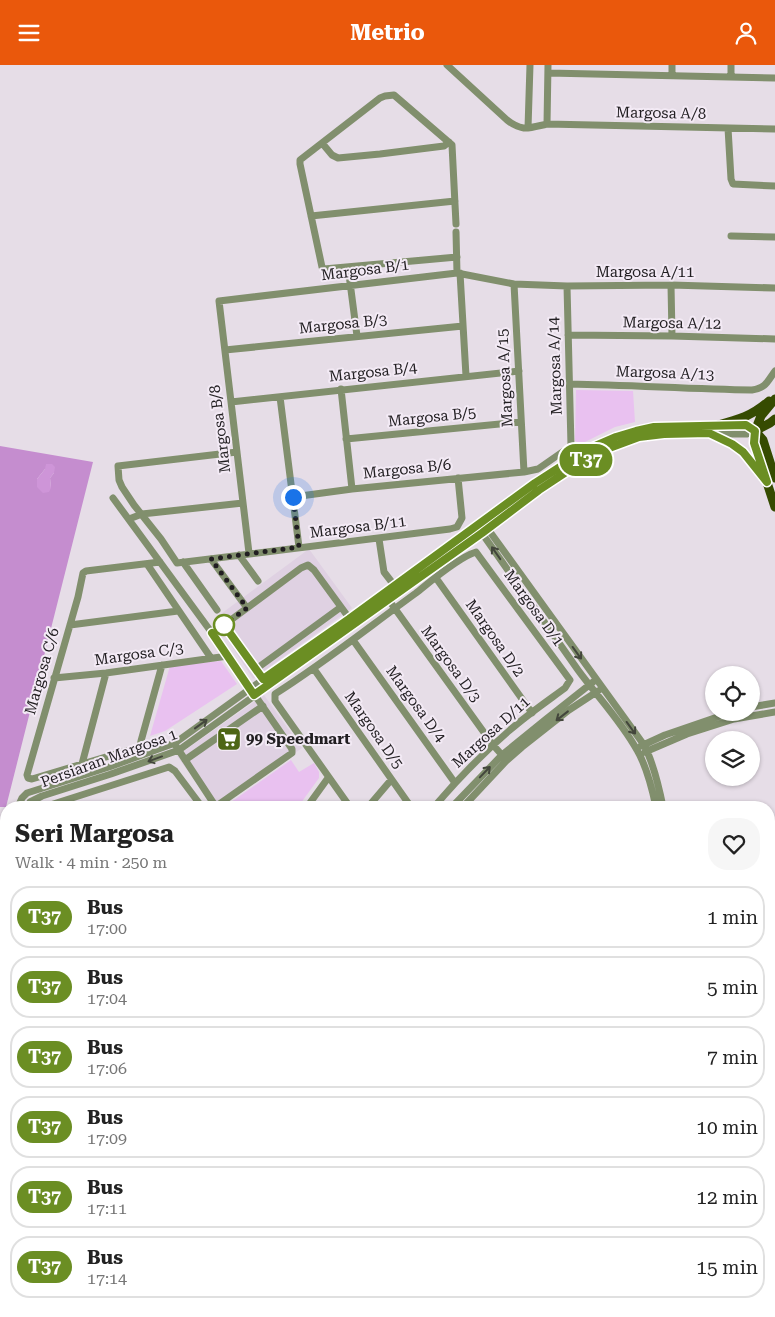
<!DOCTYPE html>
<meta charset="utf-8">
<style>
body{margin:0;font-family:"Roboto Serif",serif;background:#f6f6f6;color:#222;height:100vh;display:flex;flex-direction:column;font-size:19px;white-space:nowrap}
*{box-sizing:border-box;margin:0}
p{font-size:16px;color:#767676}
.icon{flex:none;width:28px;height:28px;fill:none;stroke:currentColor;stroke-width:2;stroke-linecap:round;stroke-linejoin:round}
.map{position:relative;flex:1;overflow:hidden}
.panel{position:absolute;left:0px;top:736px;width:775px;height:516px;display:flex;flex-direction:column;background:#fff;border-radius:20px 20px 0 0;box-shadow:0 1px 4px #0004}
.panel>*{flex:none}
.badge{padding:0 10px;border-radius:16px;font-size:18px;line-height:32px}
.tools{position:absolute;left:705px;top:601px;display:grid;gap:10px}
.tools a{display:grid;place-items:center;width:55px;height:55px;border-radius:50%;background:#fff;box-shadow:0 1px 4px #0004;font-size:25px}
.you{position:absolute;width:25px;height:25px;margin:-12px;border:4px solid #fff;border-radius:50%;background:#1a73e8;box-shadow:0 0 0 8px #1a73e833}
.map>.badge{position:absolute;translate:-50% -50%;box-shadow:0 0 0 2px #fff}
.round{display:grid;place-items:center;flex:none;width:52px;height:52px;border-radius:20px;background:#f6f6f6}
.head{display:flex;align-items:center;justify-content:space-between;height:85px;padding:0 15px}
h1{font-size:24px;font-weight:700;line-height:38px}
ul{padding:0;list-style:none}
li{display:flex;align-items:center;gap:15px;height:62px;margin:0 10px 8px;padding:0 5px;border:2px solid #e0e0e0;border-radius:20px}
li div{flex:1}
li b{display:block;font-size:19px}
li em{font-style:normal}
li .badge{min-width:55px;font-weight:700;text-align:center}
header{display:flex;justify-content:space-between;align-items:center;height:65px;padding:0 15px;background:#ea580c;color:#fff;font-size:22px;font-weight:700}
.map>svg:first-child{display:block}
.built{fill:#dfd1e2}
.green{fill:#e9c1f0}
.forest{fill:#c58dcf;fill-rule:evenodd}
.water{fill:#ce95d8}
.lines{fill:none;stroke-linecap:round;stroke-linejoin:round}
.minor{stroke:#818f6d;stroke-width:7}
.major{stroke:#364b01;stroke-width:9}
.oneway{stroke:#43463c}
.line-casing{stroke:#fff;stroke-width:11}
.line{stroke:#6b8e23;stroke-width:8}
.walk{stroke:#211e21;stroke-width:5;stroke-dasharray:0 9}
.stop-dot{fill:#fff;stroke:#6b8e23;stroke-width:2.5}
.labels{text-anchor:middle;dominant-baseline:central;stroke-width:4;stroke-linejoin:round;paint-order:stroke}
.street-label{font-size:15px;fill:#211e21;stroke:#f3eaf5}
.poi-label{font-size:15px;font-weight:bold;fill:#211e21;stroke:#f3eaf5;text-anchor:start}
</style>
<header><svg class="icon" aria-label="menu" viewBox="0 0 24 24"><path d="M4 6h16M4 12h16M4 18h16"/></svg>Metrio<svg class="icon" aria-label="person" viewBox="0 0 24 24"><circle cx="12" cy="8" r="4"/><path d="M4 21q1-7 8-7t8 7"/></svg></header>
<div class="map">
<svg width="775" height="1252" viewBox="0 0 775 1252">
<rect width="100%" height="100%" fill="#e6dde7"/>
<path class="built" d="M309 484 352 543 253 614 214 554Z
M264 630 302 683 219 742H214L177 691Z"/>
<path class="green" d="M576 325 633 326 635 357 615 362 581 379 575 376Z
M221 596 237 619 165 666 150 671 170 601Z
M291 695 299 707 314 698 319 707V713L298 742H224Z
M1 986 6 987V1023L0 1022V987Z
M289 1246H635L632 1252H288Z"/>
<path class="forest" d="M0 381 93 397 6 742H0ZM45 404 54 408 50 413 51 423 37 414Z"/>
<path class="water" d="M46 399H52L55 402 54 408 50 413 51 423 49 427 43 428 37 422V414L45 404Z"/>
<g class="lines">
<path class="minor" d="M447 0 507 55C522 67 529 63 547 59L775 64
M672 0V10
M548 8 775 13
M731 12V0
M547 59 548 0
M528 63 530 0
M728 63 731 114 733 119 775 121
M322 78 332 90 338 93 380 89 444 81 449 77
M311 151 455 136
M456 159 452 80 394 30 385 31 380 33 300 95V99L322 202 324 204 457 192
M456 167 457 208
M731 171 775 172
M348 202 357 271
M460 208 466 311
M514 219 524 407
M671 220 672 271
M567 221 571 381
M568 270 672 271 775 274
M225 285 463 261
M570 319C630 320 691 324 752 325 766 323 767 317 775 306
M341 324 352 424
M280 332 299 482
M231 337 519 306
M346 374 521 357
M237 387 118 401 119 415 122 422 134 440 161 474 177 498 450 464 457 462 462 453 458 413
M293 432 352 424 524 407 538 404 571 381
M113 433 212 568 292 684V688L215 742
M129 454 142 449 243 438
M485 460 644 680C654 699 659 722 663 742
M479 464C512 511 545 558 578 605 597 631 621 656 637 685 647 702 652 723 656 742
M379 474 384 507 394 520
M249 488 219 236 457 208 514 219 567 221 671 220 775 223
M239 490 258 516
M211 494 247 543
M160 497 86 506 83 508 78 532 27 710 28 713 32 714 136 683 140 680 141 676 162 600
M183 497 217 545
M147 499 211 593
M436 513 532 648
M388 534 493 680 502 690
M70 560 178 546
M224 560 263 614
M212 568 224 560 301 503 308 500 314 505 352 557
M353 575 455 718
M256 604 341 542
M314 604 411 742
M54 613 106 608 228 591
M751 642 775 638
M176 681 216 742
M641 681 665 670 729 648
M645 687 687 669 734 654 775 647
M185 695 263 641
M82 699 106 608
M18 742 22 733 27 728 109 702 175 678 535 418C567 397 599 374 638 366 671 358 711 360 746 360L755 366
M27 742 30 737 42 731 111 709 179 685 477 471 539 425 583 396 612 382 639 372 664 369H747L755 366
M44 742 169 702 175 706 202 742
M307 742 328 713
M350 742 275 636V629C324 598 369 562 416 528 430 517 459 492 476 487L570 615 565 623C546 637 527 650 510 665 482 689 457 715 434 742
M368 742 391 715
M452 742 502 690 545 655 593 617
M463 742 506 696 522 682 569 645 598 626
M0 875 6 818
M0 936 6 897
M0 968 6 950
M0 979 6 980
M0 1027 6 1028
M0 1085 6 1086
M0 1143 6 1144
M0 1166 6 1170
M0 1174 6 1178
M0 1205 6 1206
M76 1246 83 1252
M92 1246 98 1252
M104 1246 111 1252
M123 1246 130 1252
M148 1252 149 1246
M276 1252 277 1246
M284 1252 285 1246"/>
<path class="major" d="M775 334 761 351 755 366 754 378 775 442
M718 360C738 355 752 351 769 336
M755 366 763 375 775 413
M755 366 770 358 775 354
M709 368 732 379 743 387 763 413"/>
</g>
<defs><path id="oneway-shaft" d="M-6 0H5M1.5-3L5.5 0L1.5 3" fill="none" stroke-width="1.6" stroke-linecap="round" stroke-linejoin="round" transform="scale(1.25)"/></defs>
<g class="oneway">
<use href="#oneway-shaft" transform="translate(496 488) rotate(-125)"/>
<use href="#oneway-shaft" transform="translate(577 588) rotate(54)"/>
<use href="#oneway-shaft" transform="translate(562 651) rotate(142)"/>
<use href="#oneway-shaft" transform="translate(201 659) rotate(-36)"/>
<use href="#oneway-shaft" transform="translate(631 663) rotate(54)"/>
<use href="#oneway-shaft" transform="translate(155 694) rotate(160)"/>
<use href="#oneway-shaft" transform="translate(485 707) rotate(-46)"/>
</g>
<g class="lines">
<defs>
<path id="line" d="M212 568 254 630 482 468 539 425 583 396 612 382 639 372 664 369 709 368 732 379 743 387 767 417 754 378 755 366 746 360 654 362 636 366 616 372 586 385 535 418 349 554 263 614 224 560"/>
</defs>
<use href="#line" class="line-casing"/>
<use href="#line" class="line"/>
<path class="walk" d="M224 560 247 543 211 494 299 482 293 432"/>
</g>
<defs>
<symbol id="supermarket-square" viewBox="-11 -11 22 22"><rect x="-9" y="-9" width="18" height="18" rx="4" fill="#4e6616" stroke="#f3eaf5"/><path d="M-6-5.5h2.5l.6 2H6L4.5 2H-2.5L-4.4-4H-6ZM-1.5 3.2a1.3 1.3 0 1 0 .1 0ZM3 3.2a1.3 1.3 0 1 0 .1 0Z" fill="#fff"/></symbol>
</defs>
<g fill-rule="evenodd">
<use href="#supermarket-square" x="215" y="660" width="28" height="28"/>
</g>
<circle class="stop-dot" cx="224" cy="560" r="10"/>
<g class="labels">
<g class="street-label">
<text transform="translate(661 48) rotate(1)">Margosa A/8</text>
<text transform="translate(365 205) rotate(-7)">Margosa B/1</text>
<text x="645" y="207">Margosa A/11</text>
<text transform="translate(672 258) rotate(1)">Margosa A/12</text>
<text transform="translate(343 259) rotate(-6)">Margosa B/3</text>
<text transform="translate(555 301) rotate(-92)">Margosa A/14</text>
<text transform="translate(373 307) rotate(-6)">Margosa B/4</text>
<text transform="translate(665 308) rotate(2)">Margosa A/13</text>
<text transform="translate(505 313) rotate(-93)">Margosa A/15</text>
<text transform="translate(432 352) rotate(-6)">Margosa B/5</text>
<text transform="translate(220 364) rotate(-97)">Margosa B/8</text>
<text transform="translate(407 404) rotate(-6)">Margosa B/6</text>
<text transform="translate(358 462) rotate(-7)">Margosa B/11</text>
<text transform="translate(534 543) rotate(54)">Margosa D/1</text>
<text transform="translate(495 573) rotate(55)">Margosa D/2</text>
<text transform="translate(139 589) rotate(-8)">Margosa C/3</text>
<text transform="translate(451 599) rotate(54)">Margosa D/3</text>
<text transform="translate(42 606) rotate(-74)">Margosa C/6</text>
<text transform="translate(416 639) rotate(54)">Margosa D/4</text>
<text transform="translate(374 665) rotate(55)">Margosa D/5</text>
<text transform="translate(491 667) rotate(-42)">Margosa D/11</text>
<text transform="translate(109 693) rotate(-20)">Persiaran Margosa 1</text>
</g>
<g class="poi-label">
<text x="246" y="674">99 Speedmart</text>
</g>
</g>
</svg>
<div class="tools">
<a><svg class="icon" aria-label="locate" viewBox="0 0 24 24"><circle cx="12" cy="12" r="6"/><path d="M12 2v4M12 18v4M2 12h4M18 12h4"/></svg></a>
<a><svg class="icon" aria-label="layers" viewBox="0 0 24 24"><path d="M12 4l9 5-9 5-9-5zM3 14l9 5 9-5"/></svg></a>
</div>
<div class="you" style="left:293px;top:432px"></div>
<b class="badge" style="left:586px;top:395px;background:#6b8e23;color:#fff">T37</b>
<section class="panel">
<div class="head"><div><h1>Seri Margosa</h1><p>Walk · 4 min · 250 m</p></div><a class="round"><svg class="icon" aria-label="heart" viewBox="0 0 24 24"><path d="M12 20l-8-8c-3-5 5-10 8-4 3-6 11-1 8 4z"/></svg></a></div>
<ul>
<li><span class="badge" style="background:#6b8e23;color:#fff">T37</span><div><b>Bus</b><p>17:00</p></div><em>1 min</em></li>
<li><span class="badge" style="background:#6b8e23;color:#fff">T37</span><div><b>Bus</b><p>17:04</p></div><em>5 min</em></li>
<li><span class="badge" style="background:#6b8e23;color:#fff">T37</span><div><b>Bus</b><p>17:06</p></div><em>7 min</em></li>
<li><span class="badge" style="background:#6b8e23;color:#fff">T37</span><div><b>Bus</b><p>17:09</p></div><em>10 min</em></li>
<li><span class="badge" style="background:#6b8e23;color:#fff">T37</span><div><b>Bus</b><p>17:11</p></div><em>12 min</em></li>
<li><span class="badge" style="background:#6b8e23;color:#fff">T37</span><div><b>Bus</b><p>17:14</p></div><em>15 min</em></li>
</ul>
</section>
</div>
